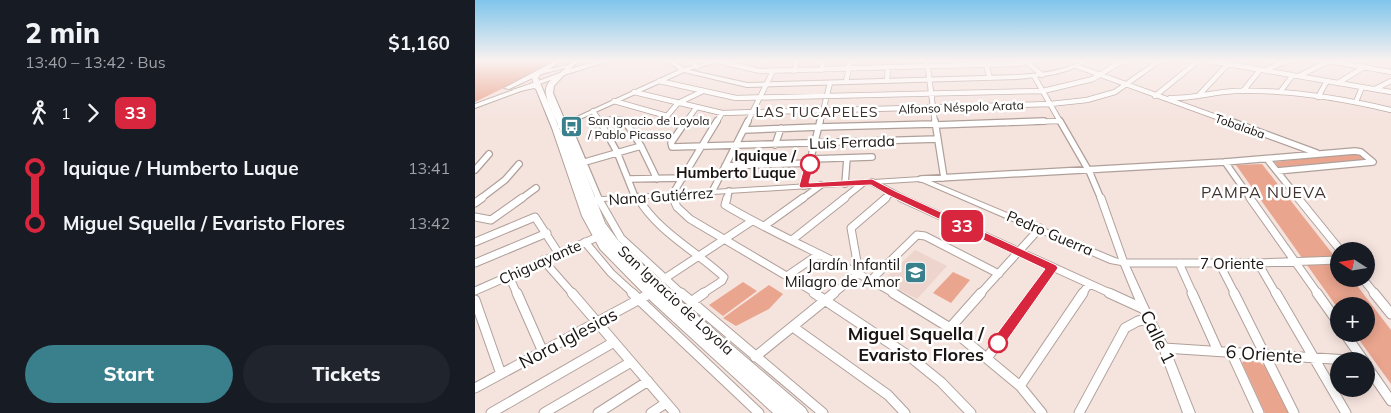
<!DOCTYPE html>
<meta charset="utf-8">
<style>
body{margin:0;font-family:Mulish,sans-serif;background:#20242c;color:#f1f3f6;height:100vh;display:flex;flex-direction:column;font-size:19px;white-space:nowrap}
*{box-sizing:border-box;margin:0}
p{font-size:16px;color:#9ea1a6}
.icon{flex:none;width:28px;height:28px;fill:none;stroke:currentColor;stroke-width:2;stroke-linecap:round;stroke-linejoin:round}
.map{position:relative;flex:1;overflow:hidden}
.sheet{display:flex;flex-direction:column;background:#171b24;width:475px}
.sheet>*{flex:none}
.badge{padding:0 10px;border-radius:8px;font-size:18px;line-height:32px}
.needle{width:32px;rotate:282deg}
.tools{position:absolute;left:855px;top:242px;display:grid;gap:10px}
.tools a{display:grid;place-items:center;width:45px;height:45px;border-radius:50%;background:#171b24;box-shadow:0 2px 12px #0003;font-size:25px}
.map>.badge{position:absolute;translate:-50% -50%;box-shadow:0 0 0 2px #fff}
.legs{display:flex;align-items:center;gap:8px;height:55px;padding:0 25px;font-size:16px}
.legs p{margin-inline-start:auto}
.summary{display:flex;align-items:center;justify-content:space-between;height:85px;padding:0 25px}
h1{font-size:28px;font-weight:800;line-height:38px}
.primary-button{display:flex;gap:10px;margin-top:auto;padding:10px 25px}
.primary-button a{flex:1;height:58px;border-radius:30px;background:#3a808c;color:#fff;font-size:20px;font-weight:800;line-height:58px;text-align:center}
.primary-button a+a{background:#20242c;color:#f1f3f6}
ul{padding:0 25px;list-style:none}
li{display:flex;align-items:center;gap:18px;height:55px;font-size:19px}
li i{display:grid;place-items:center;width:8px;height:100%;margin:0 6px;background:currentColor}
li i::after{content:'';width:12px;height:12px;margin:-6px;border:4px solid;border-radius:50%;background:#171b24}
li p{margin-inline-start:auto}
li:first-child i{background:linear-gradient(#0000 50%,currentColor 0)}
li:last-child i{background:linear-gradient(currentColor 50%,#0000 0)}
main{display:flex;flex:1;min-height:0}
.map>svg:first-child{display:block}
.built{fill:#edd4cc}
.green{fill:#eaa58f}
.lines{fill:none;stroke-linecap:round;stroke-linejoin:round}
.minor-far3-casing{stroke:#b0a09a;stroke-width:6}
.minor-far2-casing{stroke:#b0a09a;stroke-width:8}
.minor-far1-casing{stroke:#b0a09a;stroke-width:9}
.minor-casing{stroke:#b0a09a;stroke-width:11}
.tertiary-casing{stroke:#b0a09a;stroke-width:2}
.secondary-casing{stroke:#b0a09a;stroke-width:2}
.primary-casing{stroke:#b0a09a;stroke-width:2}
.minor-far3{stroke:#fff;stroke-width:4.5}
.minor-far2{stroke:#fff;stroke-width:5.5}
.minor-far1{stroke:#fff;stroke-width:7}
.minor{stroke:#fff;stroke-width:9}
.tertiary{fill:#fff;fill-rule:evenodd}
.secondary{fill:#fff;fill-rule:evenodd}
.primary{fill:#fff;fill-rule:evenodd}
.line-1{fill:#d7263d;stroke:#fff}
.stop-1-dot{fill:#fff;stroke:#d7263d;stroke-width:2.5}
.labels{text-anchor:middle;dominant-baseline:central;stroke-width:5;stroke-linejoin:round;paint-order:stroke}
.far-street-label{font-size:12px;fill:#191311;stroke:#fff}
.far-poi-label{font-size:12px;fill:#191311;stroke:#fff;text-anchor:start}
.far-neighbourhood-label{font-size:14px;letter-spacing:1px;fill:#40322e;stroke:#fff}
.street-label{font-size:15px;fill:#191311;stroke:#fff}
.stop-label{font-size:15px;font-weight:bold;fill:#191311;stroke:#fff;text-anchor:end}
.poi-label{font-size:15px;fill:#191311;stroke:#fff;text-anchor:end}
.neighbourhood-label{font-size:16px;letter-spacing:1px;fill:#40322e;stroke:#fff}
.near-stop-label{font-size:18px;font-weight:bold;fill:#191311;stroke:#fff;text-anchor:end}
.near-street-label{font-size:18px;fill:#191311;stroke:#fff}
</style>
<main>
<section class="sheet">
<div class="summary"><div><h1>2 min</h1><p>13:40 – 13:42 · Bus</p></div><b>$1,160</b></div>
<div class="legs"><svg class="icon" aria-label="walk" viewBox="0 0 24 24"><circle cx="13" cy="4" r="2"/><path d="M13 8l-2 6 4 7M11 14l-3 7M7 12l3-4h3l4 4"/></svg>1<svg class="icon" aria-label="forward" viewBox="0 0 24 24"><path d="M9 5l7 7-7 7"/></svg><b class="badge" style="background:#d7263d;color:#fff">33</b></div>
<ul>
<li><i style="color:#d7263d"></i><b>Iquique / Humberto Luque</b><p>13:41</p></li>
<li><i style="color:#d7263d"></i><b>Miguel Squella / Evaristo Flores</b><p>13:42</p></li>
</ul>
<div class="primary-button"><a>Start</a><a>Tickets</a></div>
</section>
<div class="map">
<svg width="916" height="413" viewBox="0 0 916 413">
<rect width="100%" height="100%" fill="#f5e3de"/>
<path class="built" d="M440 250 472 266 442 299 408 281Z"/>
<path class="green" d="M0 61H79L71 67 0 102Z
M878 153 883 154 890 160 804 168 800 162Z
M787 164 864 262V279H877L916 330V384L880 334H891V306H864V310L761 165Z
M478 272 495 280 476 303 458 293Z
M268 282 282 291 248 316 234 305Z
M294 285 308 294 294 309 261 326 248 318Z
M770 360 782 361 790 366 814 413H790L767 363Z"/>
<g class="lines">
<defs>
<path id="minor-far3" d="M216 61 222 67
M243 61 285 71 453 66
M452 61 460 123
M735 61 916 92
M855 61 916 72
M510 62 515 78
M552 62 567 75
M453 66 540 64 560 61
M601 66 758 123
M346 70 349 61
M790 70 812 61
M319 71 322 61
M559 76 586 123
M824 76 854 61
M184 81 261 98 568 91 618 79 647 61
M412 81 413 68
M371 82 375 61
M863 83 889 67
M900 89 916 81
M768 91 785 70
M159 92 247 113 575 104 612 100 640 92 684 61
M805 92 818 75
M680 96 723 61
M723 96 753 64
M843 97 852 81
M695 98C717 99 738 92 760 91 812 89 865 98 916 110
M139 101 192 116 203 103 228 91
M881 102 887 87
M118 111 126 123
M125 120 148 119 150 123
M210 123 221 108
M241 123 247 113
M272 123 298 71
M345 123 355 83
M531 123 584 121"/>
<path id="minor-far2" d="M125 121 142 152 160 197
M150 121 166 146 182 179
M211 121 196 143 197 147 463 139
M460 121 469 178
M585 121 615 173 626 199
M755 121 842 153
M92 123 124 199
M460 125 569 121
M344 127 459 124
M269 130 344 127
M300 145 306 128
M336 159 397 157
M792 159 824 199
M110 162 166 146
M750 162 776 199
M250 166 335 163
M0 170 14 154
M154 179 208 178
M446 179 750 162 880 151 886 152 898 162 802 171
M397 182 429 199
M370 184 372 158
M329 186 345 121
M237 192 273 121
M163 197 164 199
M5 199 30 180 44 164
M46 199 61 188
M199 199 197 195 242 121
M252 199 254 191
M327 199 346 185
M368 199 388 183
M409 199 416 193"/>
<path id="minor-far1" d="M123 198 146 238 207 294
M163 198C184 233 220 250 249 277L247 281 227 294
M198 198 202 207 215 219 342 294
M252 198 250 205C305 238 365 261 420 294
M426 198 637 294
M626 198 649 263H783L864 260
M775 198 843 294
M823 198 866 251
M0 203 7 198
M0 217 16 220 47 198
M289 226 328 198
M317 240 370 198
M0 242 60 217 84 254
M110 242 136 273 159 294
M68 260 98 294
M0 263 72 233
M704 263 718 294
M744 263 760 294
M783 263 801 294
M384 273 376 228 411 198
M34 276 42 294
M312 276 344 254
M189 279 277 221
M888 279 900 294
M396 280 442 235 450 236 524 274
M0 291 127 235
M174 294 178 292
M358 294 384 273
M505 294 565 228
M558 294 577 268
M607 294 614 284"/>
<path id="minor" d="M42 293 68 352
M97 293 200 413
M157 293 284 413
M206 293 348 413
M339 293 434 356 466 382 496 413
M418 293 475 328 545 386 567 413
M634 293 669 309
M717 293 743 351
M759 293 819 413
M801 293 871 413
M842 293 864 324
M899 293 916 314
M0 300 26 374
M216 302 229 293
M318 327 413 395 430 413
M475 328 506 293
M870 334 889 361
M689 348 889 361
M756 352 784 413
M280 357 359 293
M512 358 559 293
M891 365 916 401
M545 386 608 293
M0 388 176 293
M16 413 139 342
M69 413 156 362
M123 413 173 381
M176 413 191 403
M604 413 650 328 663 321 674 319"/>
<path id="tertiary" d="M193 61H198L209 68 239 61H247L214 70 272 83 543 75C557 74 572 73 586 69 595 67 603 61 612 61 593 75 566 76 543 79L272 87 209 72 85 128H81L80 127 204 70Z
M446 177 640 258 652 261 674 309 694 348 720 413H708L684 348 664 309 646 265 635 263 445 181 112 202 108 200 112 198Z"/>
<path id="secondary" d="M80 61H87L66 74 34 89 29 88Z
M98 61H104L89 75 0 108V104L85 73Z"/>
<path id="primary" d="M124 61H134L89 75 79 86 78 93 93 128 130 223 142 239 194 291 330 408 333 413H298L177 302 125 249 107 216 77 128 61 89 59 88 41 92 37 90 59 84 57 78 62 72 97 64V66L66 74 63 78 87 135C83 122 73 106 71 94 67 73 109 65 124 61Z"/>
</defs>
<use href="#minor-far3" class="minor-far3-casing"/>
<use href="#minor-far2" class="minor-far2-casing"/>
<use href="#minor-far1" class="minor-far1-casing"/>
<use href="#minor" class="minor-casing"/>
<use href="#tertiary" class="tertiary-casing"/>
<use href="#secondary" class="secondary-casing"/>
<use href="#primary" class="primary-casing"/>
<use href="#minor-far3" class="minor-far3"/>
<use href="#minor-far2" class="minor-far2"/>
<use href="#minor-far1" class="minor-far1"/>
<use href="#minor" class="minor"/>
<use href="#tertiary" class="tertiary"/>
<use href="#secondary" class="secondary"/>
<use href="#primary" class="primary"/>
</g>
<linearGradient id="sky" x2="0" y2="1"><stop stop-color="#7fc5eb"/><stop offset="0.51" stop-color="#faf2f0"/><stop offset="1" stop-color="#faf2f0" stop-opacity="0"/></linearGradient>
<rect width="916" height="119" fill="url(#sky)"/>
<path class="line-1" d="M335 161 339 164 334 183 397 179 420 191 581 265 583 268 528 346 523 348 518 346 516 343 518 339 570 269 413 195 396 185 326 188 324 186 330 164Z"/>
<defs>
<symbol id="bus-square" viewBox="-11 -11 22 22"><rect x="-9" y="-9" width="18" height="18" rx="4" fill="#3a808c" stroke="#fff"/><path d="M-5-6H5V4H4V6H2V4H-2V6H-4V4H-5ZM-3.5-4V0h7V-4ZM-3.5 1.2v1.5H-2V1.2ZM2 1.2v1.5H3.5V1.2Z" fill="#fff"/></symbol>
<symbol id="school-square" viewBox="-11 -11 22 22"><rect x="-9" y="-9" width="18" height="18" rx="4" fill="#3a808c" stroke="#fff"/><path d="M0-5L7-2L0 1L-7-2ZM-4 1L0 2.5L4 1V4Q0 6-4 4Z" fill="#fff"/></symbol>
</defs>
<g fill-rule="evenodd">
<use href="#bus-square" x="84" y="114" width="25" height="25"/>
<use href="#school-square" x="428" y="260" width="25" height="25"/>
</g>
<g class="stop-1-dot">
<circle cx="335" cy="164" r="9"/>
<circle cx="523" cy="343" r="9"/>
</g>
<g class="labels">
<g class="far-street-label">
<text transform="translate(486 107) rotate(-2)">Alfonso Néspolo Arata</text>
<text transform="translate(765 126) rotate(19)">Tobalaba</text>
</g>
<g class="far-poi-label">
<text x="113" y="120">San Ignacio de Loyola<tspan x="113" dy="14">/ Pablo Picasso</tspan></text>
</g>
<g class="far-neighbourhood-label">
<text x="342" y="112">LAS TUCAPELES</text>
</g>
<g class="street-label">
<text transform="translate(377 142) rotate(-2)">Luis Ferrada</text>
<text transform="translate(186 196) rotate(-4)">Nana Gutiérrez</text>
<text transform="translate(575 233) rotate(23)">Pedro Guerra</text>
<text transform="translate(65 262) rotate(-24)">Chiguayante</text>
<text x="757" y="263">7 Oriente</text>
<text transform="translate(201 300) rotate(43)">San Ignacio de Loyola</text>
</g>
<g class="stop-label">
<text x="321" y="155">Iquique /<tspan x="321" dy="17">Humberto Luque</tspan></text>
</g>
<g class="poi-label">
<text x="425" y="264">Jardín Infantil<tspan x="425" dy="17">Milagro de Amor</tspan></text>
</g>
<g class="neighbourhood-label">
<text x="789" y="192">PAMPA NUEVA</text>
</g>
<g class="near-stop-label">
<text x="509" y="333">Miguel Squella /<tspan x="509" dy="21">Evaristo Flores</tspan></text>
</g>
<g class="near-street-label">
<text transform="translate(683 337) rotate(64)">Calle 1</text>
<text transform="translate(93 338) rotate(-28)">Nora Iglesias</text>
<text transform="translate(789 354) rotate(4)">6 Oriente</text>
</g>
</g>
</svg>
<div class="tools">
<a><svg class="needle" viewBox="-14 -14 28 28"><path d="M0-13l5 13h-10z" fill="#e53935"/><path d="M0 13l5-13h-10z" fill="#9ea1a6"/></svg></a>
<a>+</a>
<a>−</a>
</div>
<b class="badge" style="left:487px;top:226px;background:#d7263d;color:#fff">33</b>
</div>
</main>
